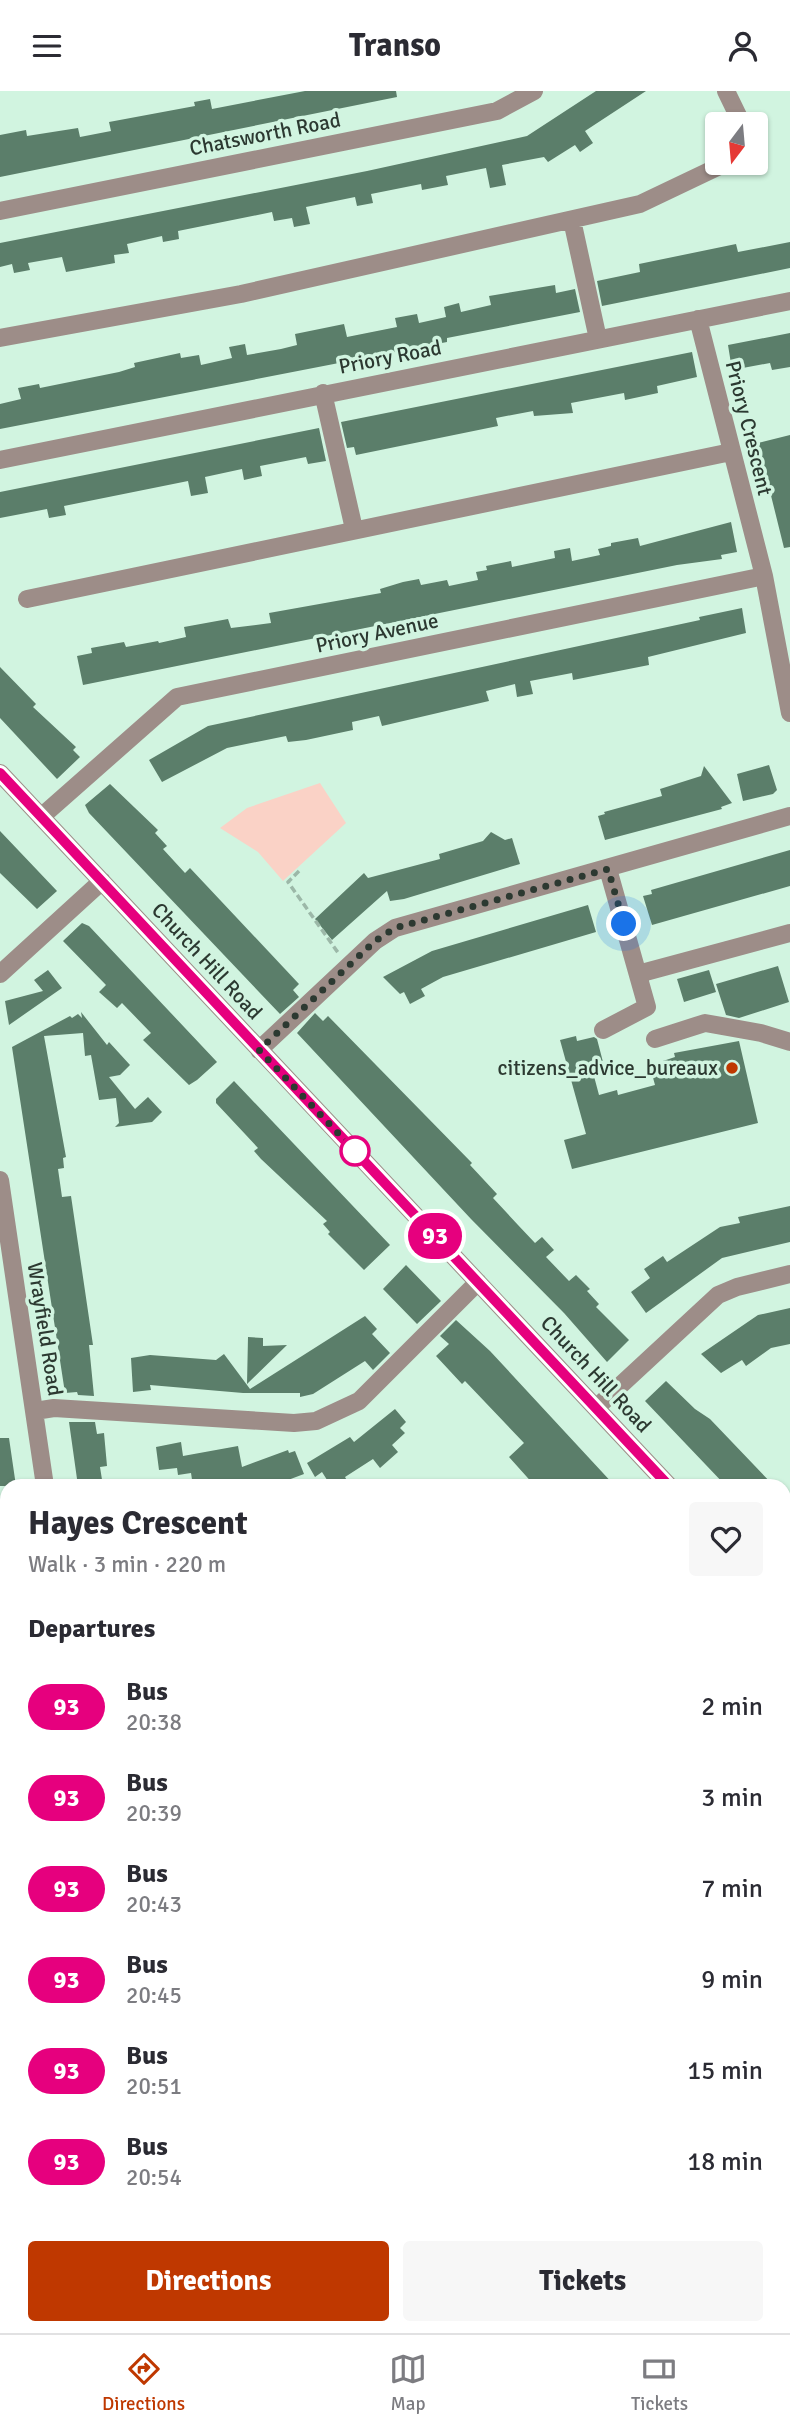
<!DOCTYPE html>
<meta charset="utf-8">
<style>
body{margin:0;font-family:Signika,sans-serif;background:#f7f7f7;color:#2b2b33;height:100vh;display:flex;flex-direction:column;font-size:26px;white-space:nowrap}
*{box-sizing:border-box;margin:0}
p{font-size:23px;color:#7c7c81}
.icon{flex:none;width:38px;height:38px;fill:none;stroke:currentColor;stroke-width:2;stroke-linecap:round;stroke-linejoin:round}
.map{position:relative;flex:1;overflow:hidden}
.details{position:absolute;left:0px;top:1388px;width:791px;height:856px;display:flex;flex-direction:column;background:#fff;border-radius:21px 21px 0 0;box-shadow:0 2px 5px #0004}
.details>*{flex:none}
.badge{padding:0 14px;border-radius:23px;font-size:24px;line-height:46px}
.needle{width:46px;rotate:196deg}
.fabs{position:absolute;left:705px;top:21px;display:grid;gap:14px}
.fabs a{display:grid;place-items:center;width:63px;height:63px;border-radius:7px;background:#fff;box-shadow:0 2px 5px #0004;font-size:35px}
.you{position:absolute;width:35px;height:35px;margin:-18px;border:5px solid #fff;border-radius:50%;background:#1a73e8;box-shadow:0 0 0 10px #1a73e833}
.map>.badge{position:absolute;translate:-50% -50%;box-shadow:0 0 0 4px #fff}
h2{padding:0 28px;font-size:26px;line-height:63px}
.round{display:grid;place-items:center;flex:none;width:74px;height:74px;border-radius:7px;background:#f7f7f7}
.headline{display:flex;align-items:center;justify-content:space-between;height:119px;padding:0 28px}
h1{font-size:33px;font-weight:700;line-height:52px}
.cta{display:flex;gap:14px;margin-top:auto;padding:14px 28px}
.cta a{flex:1;height:80px;border-radius:7px;background:#bf3800;color:#fff;font-size:28px;font-weight:700;line-height:80px;text-align:center}
.cta a+a{background:#f7f7f7;color:#2b2b33}
ul{padding:0;list-style:none}
li{display:flex;align-items:center;gap:21px;height:91px;padding:0 28px}
li div{flex:1}
li b{display:block;font-size:26px}
li em{font-style:normal}
li .badge{min-width:77px;font-weight:700;text-align:center}
header{display:flex;justify-content:space-between;align-items:center;height:91px;padding:0 28px;background:#fff;font-size:32px;font-weight:700}
.dock{display:flex;justify-content:space-around;align-items:center;height:98px;border-top:2px solid #e1e1e2;background:#fff;font-size:19px;color:#7c7c81}
.dock a{display:grid;justify-items:center;gap:4px}
.dock .active{color:#bf3800}
.map>svg:first-child{display:block}
.built{fill:#bee8cf}
.green{fill:#fad2c6}
.building{fill:#5b7e6a}
.lines{fill:none;stroke-linecap:round;stroke-linejoin:round}
.path{stroke:#9cb8a8;stroke-width:3.5;stroke-dasharray:7 3.5;stroke-linecap:butt}
.minor{stroke:#9d8d88;stroke-width:18}
.line-casing{stroke:#fff;stroke-width:16}
.line{stroke:#e6007e;stroke-width:10}
.walk{stroke:#2c3931;stroke-width:7;stroke-dasharray:0 12.6}
.poi-dot{fill:#bf3800;stroke:#d1f4e0;stroke-width:2.5}
.stop-dot{fill:#fff;stroke:#e6007e;stroke-width:3.5}
.labels{text-anchor:middle;dominant-baseline:central;stroke-width:7;stroke-linejoin:round;paint-order:stroke}
.street-label{font-size:21px;fill:#2c3931;stroke:#d1f4e0}
.poi-label{font-size:21px;fill:#2c3931;stroke:#d1f4e0;text-anchor:end}
</style>
<header><svg class="icon" aria-label="menu" viewBox="0 0 24 24"><path d="M4 6h16M4 12h16M4 18h16"/></svg>Transo<svg class="icon" aria-label="person" viewBox="0 0 24 24"><circle cx="12" cy="8" r="4"/><path d="M4 21q1-7 8-7t8 7"/></svg></header>
<div class="map">
<svg width="790" height="2242" viewBox="0 0 790 2242">
<rect width="100%" height="100%" fill="#d1f4e0"/>
<path class="built" d="M784 1714 790 1734V2242H487L483 2237 784 2236Z"/>
<path class="green" d="M320 692 346 732 283 790 258 761 220 737 247 717Z
M0 1781 7 1783V1909L0 1919Z
M479 2237 482 2242H47L45 2237Z"/>
<path class="building" d="M305 0H396L397 6 0 86V44L26 39 27 45 78 37 80 46 111 40 109 31 195 15 194 11 210 8 212 18Z
M596 0H646L585 40 593 52 580 61 575 54 548 71 544 66 502 74 506 94 490 97 486 77 446 85 448 94 422 99 421 93 371 103 373 112 357 115 355 106 306 116 310 133 294 136 292 127 274 130 272 121 178 140 179 148 163 151 162 145 127 153 129 162 114 164 115 172 66 181 62 166 28 172 30 179 14 182 12 173 0 176V152L367 80 527 45Z
M790 151V177L602 215 597 190 640 181 639 173 736 153 738 161Z
M555 194 556 202 575 198 580 221 447 247V251L0 338V313L21 308 18 297 39 293 40 297 119 281 135 276 134 272 180 262 181 267 199 264 201 274 232 267 229 256 245 253 247 264 281 258 297 254 295 243 344 233 347 246 397 236 395 227 417 223 419 232 446 226 444 216 459 212 461 221 491 214 489 205Z
M790 242V276L772 279 770 272 732 279 728 254Z
M692 261 697 286 657 295 658 302 625 309 624 302 571 312 573 322 534 325 533 320 496 327 498 335 356 364 354 356 347 357 341 331Z
M319 337 326 370 308 373 306 366 260 375 262 385 244 389 242 378 205 386 208 402 191 405 188 390 64 415 66 424 49 427 47 418 0 427V401Z
M790 344V456L784 457 758 352Z
M731 431 737 461 721 464 722 468 677 474 83 594 77 565 92 562 91 557 124 551 126 556 158 550 159 552 186 546 184 536 228 528 231 537 271 532 269 522 381 502 380 498 403 491 419 488 421 494 447 489 449 495 478 489 476 481 487 479 486 475 511 470 512 476 555 467 554 460 570 457 572 470 600 464 598 458 611 455V452L638 447 640 455Z
M742 517 746 542 648 566 649 574 573 589 572 582 530 590 533 603 517 606 515 593 486 600 489 610 382 635 379 625 352 631 353 639 306 649 288 651 286 645 227 657 162 691 149 669 208 635 700 529 699 526Z
M0 576 36 613 33 616 76 656 73 659 80 666 57 688 0 627Z
M769 674 777 699 773 703 743 710 737 683Z
M704 675 732 712 721 716 722 718 605 749 598 725 605 723 604 721 662 705 660 698 701 685Z
M110 693 158 739 155 742 167 755 163 758 185 782 190 777 299 893 293 899 299 906 280 923 89 722 85 714Z
M0 740 57 800 37 818 0 782Z
M491 741 505 749 512 747 520 773 404 808 390 810 387 800 332 849 315 828 364 782 368 787 440 768 439 763 483 750Z
M790 759V795L652 834 643 805 652 803 651 799Z
M588 814 596 841 443 886 421 898 425 905 410 913 404 901 400 903 383 886 432 860Z
M82 832 89 835 217 971 197 989 189 994 143 949 151 942 122 912 117 917 99 901 106 894 63 850Z
M778 875 789 911 739 927 726 924 716 893Z
M48 879 62 897 9 934 5 910 43 900 34 889Z
M709 879 716 901 684 911 677 888Z
M81 921 107 954 109 951 130 974 120 984 109 986 135 1018 148 1006 162 1021 152 1031 115 1036 119 1032 116 1007 99 1009 91 964 85 965 83 942 44 945 66 1066 63 1067 64 1077 58 1078 62 1106 71 1105 93 1254H89L94 1305 78 1304 77 1301 65 1302 12 956 70 925 72 927 78 923 82 927Z
M315 922 323 930 328 925 472 1072 470 1074 497 1103 493 1107 518 1134 535 1152 542 1146 554 1159 546 1166 569 1190 576 1184 590 1198 587 1200 599 1213 596 1216 629 1249 607 1271 564 1222 471 1128 297 942Z
M576 945 577 950 594 946 597 948 603 971 591 974 599 1004 617 999 618 1004 655 994 652 983 665 980 663 970 675 966 674 962 739 950 758 1032 572 1078 564 1049 586 1043 560 949Z
M234 990 390 1154 364 1179 328 1143 330 1141 323 1133 327 1130 261 1068 254 1060 258 1057 216 1012V1008Z
M790 1115V1151L722 1167 646 1222 631 1201 650 1187 644 1178 663 1165 667 1171 720 1136 740 1132 738 1126Z
M406 1174 441 1210 417 1233 383 1198Z
M790 1217V1253L771 1257 746 1275 742 1269 721 1282 701 1263 758 1224Z
M365 1225 377 1238 372 1243 390 1262 373 1279 365 1270 313 1303 300 1306V1302H243L150 1294 151 1299 133 1301 131 1267 150 1264 216 1269 224 1263 250 1298Z
M456 1229 490 1260 615 1395H535L509 1366 524 1352 465 1290 462 1293 436 1265 449 1253 440 1245Z
M248 1246 263 1247V1255L287 1254 247 1293Z
M666 1290 695 1318 710 1328 774 1395H726L645 1310Z
M395 1318 406 1331 400 1337 405 1342 392 1354 398 1361 380 1377 373 1368 345 1386 350 1395 329 1392 322 1381 315 1386 307 1372 350 1346 354 1351Z
M69 1331H95L97 1343 104 1342 107 1375 100 1376 103 1395H78Z
M0 1347H9L16 1395H0Z
M181 1351 183 1365 238 1355 242 1376 288 1359 289 1362 295 1360 304 1383 272 1395H253L250 1388 215 1395H193L191 1382 178 1384 177 1377 159 1379 156 1356Z"/>
<g class="lines">
<path class="path" d="M299 780 288 791 339 863
M784 2113H790
M431 2236 434 2242"/>
<path class="minor" d="M726 0 742 33
M0 120 497 20 534 0
M572 129 598 248
M698 228 764 485 790 622
M0 247 241 203 640 113 726 72
M323 302 354 438
M0 369 790 210
M27 508 731 361
M0 682 669 1395
M41 726 177 606 764 485
M0 883 102 790
M638 883 790 842
M603 939 647 916 608 778
M655 948 705 932 761 942 790 951
M259 959 375 850 395 837 790 725
M0 1089 45 1395
M596 1317 718 1204 737 1196 790 1183
M35 1320 54 1317 294 1332 316 1330 359 1310 478 1191
M784 1467 790 1461
M784 1517 790 1523
M0 1755 7 1757
M0 2194 7 2201
M19 2236 20 2242
M516 2242 523 2236
M606 2242 613 2236"/>
</g>
<g class="lines">
<defs>
<path id="line" d="M0 682 669 1395"/>
</defs>
<use href="#line" class="line-casing"/>
<use href="#line" class="line"/>
<path class="walk" d="M355 1060 259 959 375 850 395 837 608 778 624 833"/>
</g>
<circle class="poi-dot" cx="732" cy="977" r="7"/>
<circle class="stop-dot" cx="355" cy="1060" r="14"/>
<g class="labels">
<g class="street-label">
<text transform="translate(265 43) rotate(-11)">Chatsworth Road</text>
<text transform="translate(390 266) rotate(-11)">Priory Road</text>
<text transform="translate(749 337) rotate(76)">Priory Crescent</text>
<text transform="translate(377 542) rotate(-12)">Priory Avenue</text>
<text transform="translate(207 870) rotate(47)">Church Hill Road</text>
<text transform="translate(45 1238) rotate(81)">Wrayfield Road</text>
<text transform="translate(596 1283) rotate(47)">Church Hill Road</text>
</g>
<g class="poi-label">
<text x="718" y="977">citizens_advice_bureaux</text>
</g>
</g>
</svg>
<div class="fabs">
<a><svg class="needle" viewBox="-14 -14 28 28"><path d="M0-13l5 13h-10z" fill="#e53935"/><path d="M0 13l5-13h-10z" fill="#7c7c81"/></svg></a>
</div>
<div class="you" style="left:624px;top:833px"></div>
<b class="badge" style="left:435px;top:1145px;background:#e6007e;color:#fff">93</b>
<section class="details">
<div class="headline"><div><h1>Hayes Crescent</h1><p>Walk · 3 min · 220 m</p></div><a class="round"><svg class="icon" aria-label="heart" viewBox="0 0 24 24"><path d="M12 20l-8-8c-3-5 5-10 8-4 3-6 11-1 8 4z"/></svg></a></div>
<h2>Departures</h2>
<ul>
<li><span class="badge" style="background:#e6007e;color:#fff">93</span><div><b>Bus</b><p>20:38</p></div><em>2 min</em></li>
<li><span class="badge" style="background:#e6007e;color:#fff">93</span><div><b>Bus</b><p>20:39</p></div><em>3 min</em></li>
<li><span class="badge" style="background:#e6007e;color:#fff">93</span><div><b>Bus</b><p>20:43</p></div><em>7 min</em></li>
<li><span class="badge" style="background:#e6007e;color:#fff">93</span><div><b>Bus</b><p>20:45</p></div><em>9 min</em></li>
<li><span class="badge" style="background:#e6007e;color:#fff">93</span><div><b>Bus</b><p>20:51</p></div><em>15 min</em></li>
<li><span class="badge" style="background:#e6007e;color:#fff">93</span><div><b>Bus</b><p>20:54</p></div><em>18 min</em></li>
</ul>
<div class="cta"><a>Directions</a><a>Tickets</a></div>
</section>
</div>
<nav class="dock">
<a class="active"><svg class="icon" aria-label="directions" viewBox="0 0 24 24"><path d="M12 3l9 9-9 9-9-9zM9 14v-3h6M13 9l2 2-2 2"/></svg>Directions</a>
<a><svg class="icon" aria-label="map" viewBox="0 0 24 24"><path d="M3 6l6-2 6 2 6-2v14l-6 2-6-2-6 2zM9 4v14M15 6v14"/></svg>Map</a>
<a><svg class="icon" aria-label="tickets" viewBox="0 0 24 24"><path d="M3 7h18v10H3zM15 7v10"/></svg>Tickets</a>
</nav>
